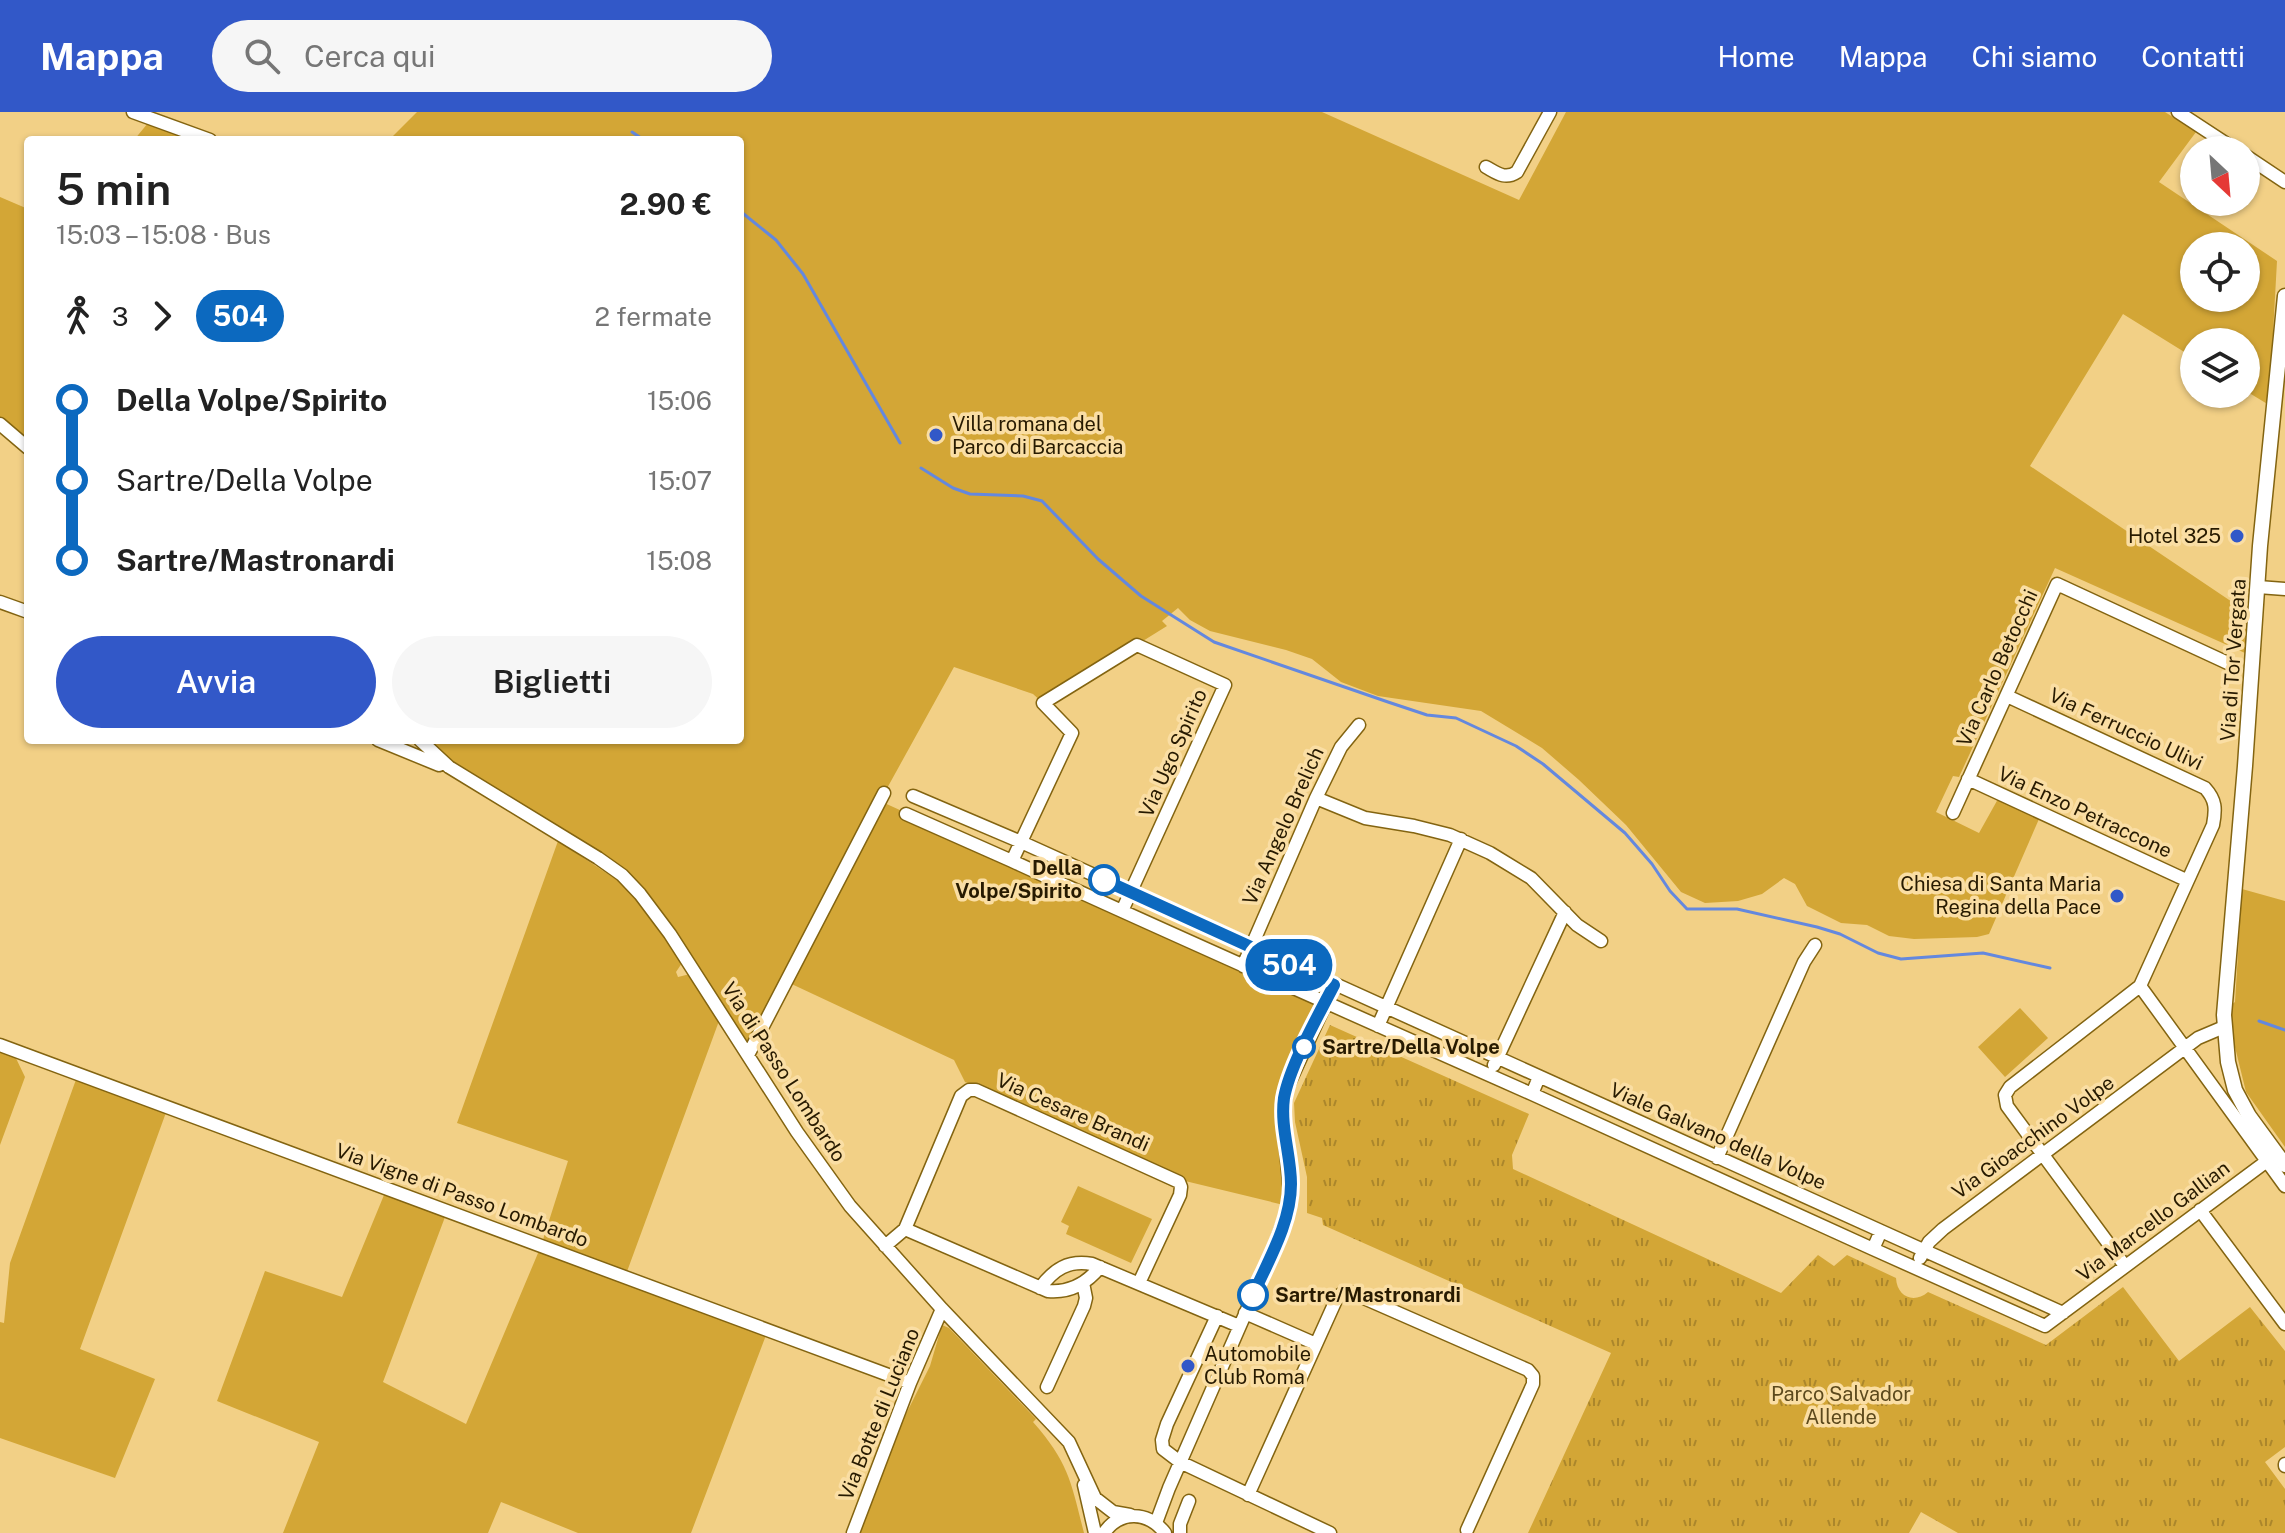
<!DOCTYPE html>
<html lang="it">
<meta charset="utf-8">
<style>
body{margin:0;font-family:"Public Sans",sans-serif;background:#f6f6f6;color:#222;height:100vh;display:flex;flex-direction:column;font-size:30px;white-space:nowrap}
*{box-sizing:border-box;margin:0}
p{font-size:26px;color:#767676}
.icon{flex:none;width:44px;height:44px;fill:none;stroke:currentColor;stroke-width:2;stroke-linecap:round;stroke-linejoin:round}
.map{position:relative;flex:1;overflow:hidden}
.sheet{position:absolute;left:24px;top:24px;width:720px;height:608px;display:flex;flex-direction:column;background:#fff;border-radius:8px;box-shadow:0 2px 6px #0004}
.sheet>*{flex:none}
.badge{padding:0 16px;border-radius:26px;font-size:28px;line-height:52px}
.needle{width:52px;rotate:154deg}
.buttons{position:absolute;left:2180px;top:24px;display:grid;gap:16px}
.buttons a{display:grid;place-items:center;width:80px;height:80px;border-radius:50%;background:#fff;box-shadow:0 2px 6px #0004;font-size:40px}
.map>.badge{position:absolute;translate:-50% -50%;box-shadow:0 0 0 4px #fff}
.legs{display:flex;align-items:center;gap:12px;height:88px;padding:0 32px;font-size:26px}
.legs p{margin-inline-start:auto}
.headline{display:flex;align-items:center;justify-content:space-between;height:136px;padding:0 32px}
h1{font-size:44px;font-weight:600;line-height:60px}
.button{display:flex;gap:16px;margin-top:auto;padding:16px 32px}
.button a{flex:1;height:92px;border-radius:48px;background:#3258c8;color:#fff;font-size:32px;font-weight:600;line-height:92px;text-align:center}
.button a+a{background:#f6f6f6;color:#222}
ul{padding:0 32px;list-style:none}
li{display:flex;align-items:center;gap:28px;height:80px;font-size:30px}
li i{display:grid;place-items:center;width:12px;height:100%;margin:0 10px;background:currentColor}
li i::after{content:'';width:20px;height:20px;margin:-10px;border:6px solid;border-radius:50%;background:#fff}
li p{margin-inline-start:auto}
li:first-child i{background:linear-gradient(#0000 50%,currentColor 0)}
li:last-child i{background:linear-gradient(currentColor 50%,#0000 0)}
header{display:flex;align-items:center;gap:48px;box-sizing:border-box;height:112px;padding:0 40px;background:#3258c8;color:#fff}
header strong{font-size:38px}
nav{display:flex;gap:44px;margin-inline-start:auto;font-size:28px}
.search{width:560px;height:72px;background:#f6f6f6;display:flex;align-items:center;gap:20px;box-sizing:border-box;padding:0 28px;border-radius:44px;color:#767676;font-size:30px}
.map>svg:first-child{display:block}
.green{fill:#d3a636;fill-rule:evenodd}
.park{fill:url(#park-tufts)}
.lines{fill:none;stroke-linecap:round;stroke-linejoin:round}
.stream{stroke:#6488de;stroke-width:3}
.minor-casing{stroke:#836411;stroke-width:15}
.major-casing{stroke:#836411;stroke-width:17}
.minor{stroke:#fff;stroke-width:12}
.major{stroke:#fff;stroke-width:14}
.line-1-casing{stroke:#fff;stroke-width:18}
.line-1{stroke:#0c69bf;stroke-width:12}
.poi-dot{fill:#3258c8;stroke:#fadea4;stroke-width:3}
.stop-1-dot{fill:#fff;stroke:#0c69bf;stroke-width:4}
.labels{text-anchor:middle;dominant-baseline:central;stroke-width:7;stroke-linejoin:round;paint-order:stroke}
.poi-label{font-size:20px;fill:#271a00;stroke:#fadea4;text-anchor:start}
.street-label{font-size:20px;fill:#271a00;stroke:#fadea4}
.stop-label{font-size:20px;font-weight:bold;fill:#271a00;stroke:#fadea4;text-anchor:start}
.park-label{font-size:20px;fill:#5c491c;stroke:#fadea4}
</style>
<header>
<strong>Mappa</strong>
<div class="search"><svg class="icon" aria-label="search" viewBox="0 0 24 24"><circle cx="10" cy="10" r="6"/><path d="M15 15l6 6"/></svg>Cerca qui</div>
<nav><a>Home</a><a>Mappa</a><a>Chi siamo</a><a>Contatti</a></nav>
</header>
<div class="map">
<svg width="2285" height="1421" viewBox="0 0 2285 1421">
<defs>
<pattern id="park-tufts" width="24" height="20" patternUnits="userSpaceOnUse" patternTransform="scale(2)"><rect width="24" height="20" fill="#d3a636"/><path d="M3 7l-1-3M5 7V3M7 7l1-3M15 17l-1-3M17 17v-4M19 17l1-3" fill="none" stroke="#ab862b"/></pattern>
</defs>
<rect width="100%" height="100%" fill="#f2d086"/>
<path class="green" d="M417 0H1322L1519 88 1566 0H2165L2196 20 2159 70 2277 149 2269 293 2246 279V230H2194V246L2123 202 2030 354 2247 500 2245 541 2055 456 1959 665 1953 664 1936 700 1979 721 1998 687 2039 707 1989 822 1977 825 1914 827 1889 824 1867 813 1841 811 1807 794 1795 772 1784 766 1762 782 1738 789 1705 791 1681 780 1626 713 1579 668 1542 636 1481 599 1378 584 1341 570 1312 547 1286 538 1210 519 1190 508 1178 496 1162 509 1167 514 1043 591 1033 582 954 555 880 689 1325 891 1286 978 1288 1094 1181 1068 965 970 954 948 783 868 775 886 771 885 751 922V927L746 931 651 786 636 769 615 752 465 662 424 628H740V28H389ZM2194 134H2246V186H2194Z
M148 11 197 28H134Z
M0 85 28 97V330L0 306Z
M558 729 626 774 647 799 682 851 676 860 678 865 690 862 719 909 625 1165 768 1218 691 1421H578L501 1390 488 1421H283L319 1330 217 1289 265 1159 342 1185 384 1083 445 1105 383 1270 466 1312 541 1134 568 1049 457 1011Z
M2242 777 2285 789V1035L2246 980 2234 931 2231 893 2235 890Z
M2020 896 2048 926 2005 965 1978 935Z
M0 933 12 938 25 965 0 1033Z
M78 962 168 995 80 1237 155 1267 115 1366 0 1326V1210L4 1211 10 1151Z
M1078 1074 1152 1107 1131 1151 1066 1122 1069 1114 1061 1110Z
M942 1213 949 1216 1036 1307 1033 1310C1069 1351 1071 1370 1084 1421H858L898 1318 930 1254Z"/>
<path class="park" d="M1330 913 1529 1002 1512 1043 1513 1057 1781 1181 1818 1143 1834 1154 1847 1143 1896 1166C1897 1185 1914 1192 1928 1180L2046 1233 2123 1175 2179 1249 2250 1195 2285 1239V1335L2265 1350 2285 1377V1421H1958L1921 1400 1909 1421H1528L1611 1241 1323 1113 1322 1106 1307 1101V1065L1295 1010 1294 991Z"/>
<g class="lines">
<path class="stream" d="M632 20 644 28
M740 99 776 128 803 162 900 331
M921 356 953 376 970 382 1023 384 1042 389 1098 447 1141 484 1214 530 1388 590 1427 603 1456 606 1516 634 1543 652 1625 721 1652 752 1670 779 1687 797H1737L1817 815 1840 822 1878 841 1901 847 1983 841 2050 856
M2259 909 2285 918"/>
<defs>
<path id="minor" d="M133 0 210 28
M2178 0 2236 38
M2246 44 2285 70
M1486 55C1497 61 1505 68 1517 60L1550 0
M0 312 28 336
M2258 475 2285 477
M0 490 28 500
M2007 584 2205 676C2216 688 2216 697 2213 713L2140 874 2010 975 2005 983 2007 994 2125 1154
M378 628 439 653
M420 628 449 655 598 746 622 763 640 782 670 822 797 1020 850 1094 942 1197 1069 1330 1095 1386 1113 1400 1130 1403
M1968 667 2186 768
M913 684 1021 730 1881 1119
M1316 686 1365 706 1414 714 1450 723 1490 741 1531 766 1577 813 1601 829
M1953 701 2057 472 2232 553
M906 702 1012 749
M1122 799 1225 573 1137 533 1043 591 1072 621 1012 749C1184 828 1358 905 1532 982L1539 965
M1243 854 1316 686 1341 635 1359 613
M2140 874 2285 1074
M1378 914 1461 727
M0 933 910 1271
M748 943 884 681
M1494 953 1565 800
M1532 982 1873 1137
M1717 1046 1804 850 1815 833
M2200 1098 2285 1212
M905 1117 1048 1179C1070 1181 1087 1171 1100 1155
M885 1134 905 1117 961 984 969 978H976L1179 1070 1181 1075 1180 1083 1139 1171
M1920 1146 1929 1130 1943 1117 2198 926 2224 915
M1040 1176C1054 1157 1068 1148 1092 1152L1239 1214
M1245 1201 1316 1232
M2063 1201 1881 1119 1873 1137 2045 1214 2267 1049
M1217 1204 1167 1312 1162 1328 1163 1337 1180 1350 1330 1421
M1047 1275 1084 1194 1086 1186 1083 1171
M2285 1354V1352
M1084 1373 1095 1421
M1248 1383 1336 1188 1341 1182 1350 1180 1528 1258 1533 1264V1272L1467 1418
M1156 1411 1169 1376 1274 1136 1287 1101 1290 1081 1283 1004 1286 978 1334 873
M853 1421 910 1271 942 1197
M1104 1421C1120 1398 1148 1399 1165 1421
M1180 1421V1412L1189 1389"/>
<path id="major" d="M2285 184 2260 434 2245 654 2224 903 2228 950 2235 978 2249 1004 2285 1053"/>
</defs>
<use href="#minor" class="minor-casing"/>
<use href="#major" class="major-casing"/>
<use href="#minor" class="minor"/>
<use href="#major" class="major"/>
</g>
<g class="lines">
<defs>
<path id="line-1" d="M1104 768 1334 873C1318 904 1290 953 1284 986 1280 1015 1291 1043 1291 1072 1291 1111 1268 1149 1253 1183"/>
</defs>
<use href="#line-1" class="line-1-casing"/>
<use href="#line-1" class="line-1"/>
</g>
<g class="poi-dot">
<circle cx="936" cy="323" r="8"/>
<circle cx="2237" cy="424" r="8"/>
<circle cx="2117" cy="784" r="8"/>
<circle cx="1188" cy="1254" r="8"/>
</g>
<g class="stop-1-dot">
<circle cx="1104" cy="768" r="14"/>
<circle cx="1304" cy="935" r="10"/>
<circle cx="1253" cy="1183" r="14"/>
</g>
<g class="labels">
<g class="poi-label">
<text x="952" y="312">Villa romana del<tspan x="952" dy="23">Parco di Barcaccia</tspan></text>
<text x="2221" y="424" text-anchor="end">Hotel 325</text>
<text x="2101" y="772" text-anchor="end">Chiesa di Santa Maria<tspan x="2101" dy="23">Regina della Pace</tspan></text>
<text x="1204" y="1242">Automobile<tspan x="1204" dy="23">Club Roma</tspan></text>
</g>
<g class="street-label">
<text transform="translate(2233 548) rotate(-86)">Via di Tor Vergata</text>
<text transform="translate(1997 556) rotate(-66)">Via Carlo Betocchi</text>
<text transform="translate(2126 617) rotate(25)">Via Ferruccio Ulivi</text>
<text transform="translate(1173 641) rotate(-66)">Via Ugo Spirito</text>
<text transform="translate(2085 700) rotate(25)">Via Enzo Petraccone</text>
<text transform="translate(1283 714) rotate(-66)">Via Angelo Brelich</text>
<text transform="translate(784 960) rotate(57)">Via di Passo Lombardo</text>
<text transform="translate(1073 1000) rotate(24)">Via Cesare Brandi</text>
<text transform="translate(1718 1024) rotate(24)">Viale Galvano della Volpe</text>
<text transform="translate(2033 1025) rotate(-36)">Via Gioacchino Volpe</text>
<text transform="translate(462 1083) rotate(20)">Via Vigne di Passo Lombardo</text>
<text transform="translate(2153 1109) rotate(-37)">Via Marcello Gallian</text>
<text transform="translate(879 1302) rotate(-68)">Via Botte di Luciano</text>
</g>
<g class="stop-label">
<text x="1082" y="756" text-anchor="end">Della<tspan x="1082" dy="23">Volpe/Spirito</tspan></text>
<text x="1322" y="935">Sartre/Della Volpe</text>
<text x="1275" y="1183">Sartre/Mastronardi</text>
</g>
<g class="park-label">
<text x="1841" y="1282">Parco Salvador<tspan x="1841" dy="23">Allende</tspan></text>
</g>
</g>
</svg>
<div class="buttons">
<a><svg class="needle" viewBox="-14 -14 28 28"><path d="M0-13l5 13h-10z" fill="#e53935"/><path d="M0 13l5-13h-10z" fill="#767676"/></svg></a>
<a><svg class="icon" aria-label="locate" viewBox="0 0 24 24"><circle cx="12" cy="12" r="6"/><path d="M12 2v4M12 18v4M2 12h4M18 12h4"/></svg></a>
<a><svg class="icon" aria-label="layers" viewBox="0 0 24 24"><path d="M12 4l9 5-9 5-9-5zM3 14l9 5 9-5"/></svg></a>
</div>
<b class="badge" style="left:1289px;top:853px;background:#0c69bf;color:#fff">504</b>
<section class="sheet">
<div class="headline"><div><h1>5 min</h1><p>15:03 – 15:08 · Bus</p></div><b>2.90 €</b></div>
<div class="legs"><svg class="icon" aria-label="walk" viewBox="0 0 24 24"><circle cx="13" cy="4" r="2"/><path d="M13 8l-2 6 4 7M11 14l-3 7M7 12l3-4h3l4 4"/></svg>3<svg class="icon" aria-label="forward" viewBox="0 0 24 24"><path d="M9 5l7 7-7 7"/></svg><b class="badge" style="background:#0c69bf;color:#fff">504</b><p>2 fermate</p></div>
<ul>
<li><i style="color:#0c69bf"></i><b>Della Volpe/Spirito</b><p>15:06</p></li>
<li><i style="color:#0c69bf"></i><span>Sartre/Della Volpe</span><p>15:07</p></li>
<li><i style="color:#0c69bf"></i><b>Sartre/Mastronardi</b><p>15:08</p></li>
</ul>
<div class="button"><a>Avvia</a><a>Biglietti</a></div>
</section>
</div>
